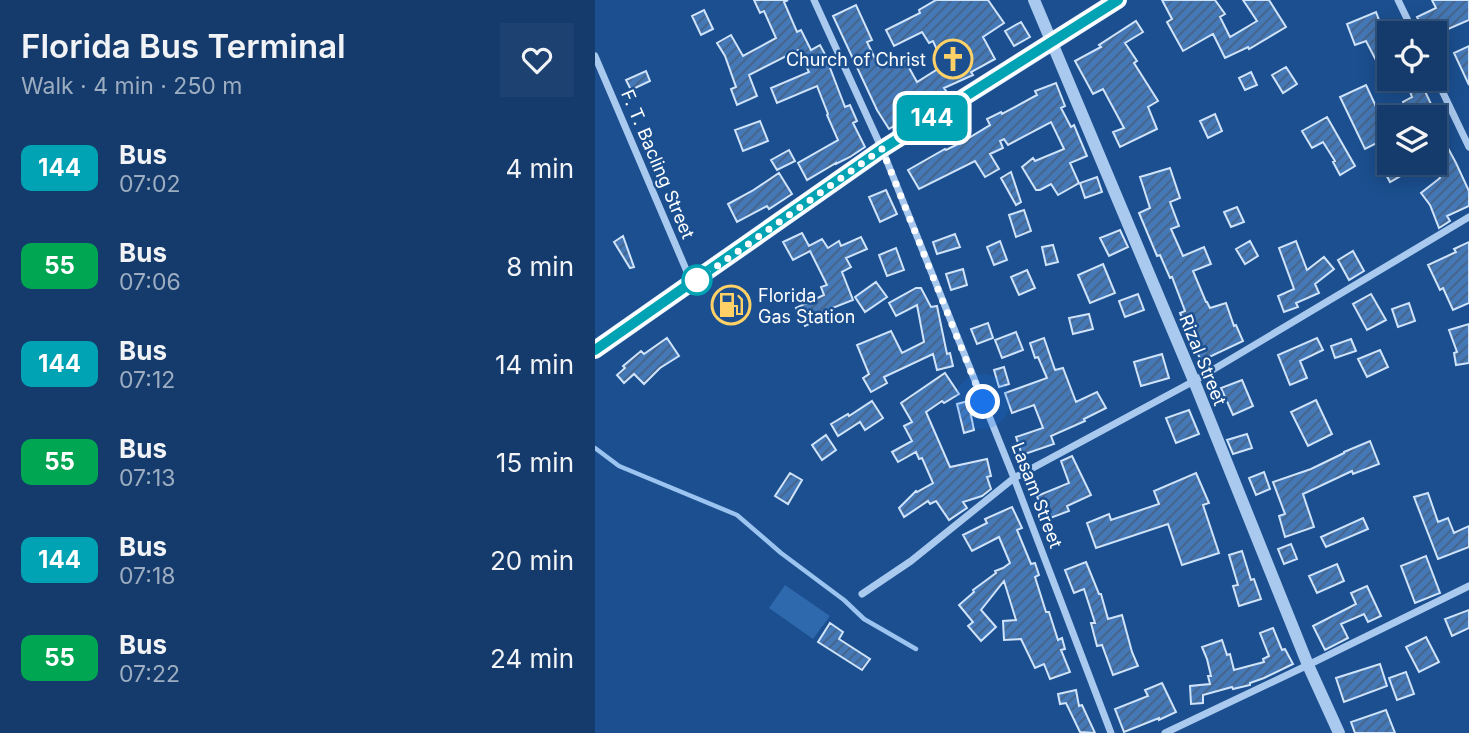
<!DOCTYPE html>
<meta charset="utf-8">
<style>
body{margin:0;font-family:Inter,sans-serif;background:#1d4271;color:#f1f3f6;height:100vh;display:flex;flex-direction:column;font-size:26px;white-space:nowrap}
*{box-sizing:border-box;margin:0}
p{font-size:23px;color:#9dadc1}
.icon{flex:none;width:38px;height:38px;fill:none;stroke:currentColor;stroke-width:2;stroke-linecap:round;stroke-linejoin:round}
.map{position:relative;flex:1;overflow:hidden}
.sheet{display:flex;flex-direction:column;background:#143b6b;width:595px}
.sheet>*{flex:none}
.badge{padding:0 14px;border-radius:10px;font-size:24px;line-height:46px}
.tools{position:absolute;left:782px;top:21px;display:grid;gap:14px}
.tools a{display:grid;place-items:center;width:70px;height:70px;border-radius:0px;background:#143b6b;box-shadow:0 4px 18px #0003,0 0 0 2px #33557e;font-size:35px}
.you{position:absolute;width:35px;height:35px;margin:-18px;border:5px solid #fff;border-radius:50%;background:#1a73e8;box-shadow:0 0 0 10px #1a73e833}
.map>.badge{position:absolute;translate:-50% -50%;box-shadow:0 0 0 4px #fff}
.round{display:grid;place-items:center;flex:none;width:74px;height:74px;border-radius:0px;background:#1d4271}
.summary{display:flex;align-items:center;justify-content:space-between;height:119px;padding:0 21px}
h1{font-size:33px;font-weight:600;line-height:52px}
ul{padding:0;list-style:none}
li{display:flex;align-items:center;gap:21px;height:98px;padding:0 21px}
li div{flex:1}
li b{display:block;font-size:26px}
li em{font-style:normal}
li .badge{min-width:77px;font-weight:700;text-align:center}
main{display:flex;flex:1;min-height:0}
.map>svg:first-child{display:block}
.garden{fill:#2e69ad}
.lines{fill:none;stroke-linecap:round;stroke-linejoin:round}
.stream{stroke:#9cc4f0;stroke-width:4.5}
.building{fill:url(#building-hatch);stroke:#cfe3fa;stroke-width:2}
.minor{stroke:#a9c9ee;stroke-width:7}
.tertiary{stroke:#a9c9ee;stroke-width:12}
.primary{stroke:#f0f6ff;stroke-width:18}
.line-casing{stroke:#fff;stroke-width:16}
.line{stroke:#00a3b4;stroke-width:10}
.walk{stroke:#fff;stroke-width:7;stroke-dasharray:0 12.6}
.stop-dot{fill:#fff;stroke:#00a3b4;stroke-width:3.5}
.labels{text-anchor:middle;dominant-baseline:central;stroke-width:5;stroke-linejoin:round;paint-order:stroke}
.poi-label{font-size:18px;fill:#fff;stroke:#1b4f8f;text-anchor:end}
.street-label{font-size:18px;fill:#fff;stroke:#1b4f8f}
</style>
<main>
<section class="sheet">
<div class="summary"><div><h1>Florida Bus Terminal</h1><p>Walk · 4 min · 250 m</p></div><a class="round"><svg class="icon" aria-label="heart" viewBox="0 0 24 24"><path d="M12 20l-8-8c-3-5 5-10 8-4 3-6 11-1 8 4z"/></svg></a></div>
<ul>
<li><span class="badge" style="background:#00a3b4;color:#fff">144</span><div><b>Bus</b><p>07:02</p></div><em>4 min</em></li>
<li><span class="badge" style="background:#00a651;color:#fff">55</span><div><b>Bus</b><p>07:06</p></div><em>8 min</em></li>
<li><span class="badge" style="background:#00a3b4;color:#fff">144</span><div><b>Bus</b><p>07:12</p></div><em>14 min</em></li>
<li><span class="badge" style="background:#00a651;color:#fff">55</span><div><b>Bus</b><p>07:13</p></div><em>15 min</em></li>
<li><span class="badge" style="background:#00a3b4;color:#fff">144</span><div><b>Bus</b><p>07:18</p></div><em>20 min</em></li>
<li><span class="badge" style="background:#00a651;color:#fff">55</span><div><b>Bus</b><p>07:22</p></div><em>24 min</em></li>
</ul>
</section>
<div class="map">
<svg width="874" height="733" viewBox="0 0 874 733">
<defs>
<pattern id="building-hatch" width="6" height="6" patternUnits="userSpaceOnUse" patternTransform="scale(1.75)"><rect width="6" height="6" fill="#4478b7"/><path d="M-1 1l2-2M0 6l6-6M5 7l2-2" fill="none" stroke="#486282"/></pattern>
</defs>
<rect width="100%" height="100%" fill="#1b4f8f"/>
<path class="garden" d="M190 585 235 616 218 639 174 608Z"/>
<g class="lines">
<path class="stream" d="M0 448 24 466 142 515 186 553 249 600 269 619 321 649"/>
</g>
<path class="building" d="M159 0H193L189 2 202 32 206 30 216 50 225 45 233 60H232L250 107 255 105 262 121 258 123 270 147 255 157 241 164V163L212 180 203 163 243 140 232 115 233 114 222 86 182 103 176 88 214 72 203 50 154 75 162 96 142 105 136 89 141 87 130 56 122 43 136 35 148 56 181 38 169 11 165 13Z
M341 0H393L409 23 388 37 400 59 376 72 378 75 349 88 353 94 294 129 282 110 238 16 261 5 277 40 272 42 284 67 307 55 322 82 349 65 338 41 334 43 327 32 299 46 291 30 325 13 324 10Z
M567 0H620L630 14 625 17 635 37 662 21 648 0H674L691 27 654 49 653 47 630 58 618 34 588 51 572 22 577 19Z
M837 0H874V20L844 33H830L822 17 841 8Z
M109 10 118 29 106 35 97 16Z
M781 12 794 46V64L785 68 771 41 760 45 752 24Z
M541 21 548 32 530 43 542 61 539 63 563 101 553 107 562 129 525 147 518 132 529 128 508 89 498 94 480 61 506 47 504 45Z
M426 22 435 37 419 46 410 31Z
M874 46V85L859 53Z
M691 67 702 84 688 93 677 75Z
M51 71 55 81 36 90 31 80Z
M656 72 662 85 650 90 644 78Z
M461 83 470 106 466 108 476 127 479 125 492 156 475 163 484 183 463 195 456 184 445 190H441L427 167 438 158 440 161 469 149 456 122 413 145 409 139 405 141 408 148 395 154 404 169 390 177 380 161 324 189 313 170 350 149 351 150 367 142 395 125 392 119 406 112 407 114 442 95 440 91Z
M826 83 837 106 833 108 837 117H815L808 102 817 97 814 89Z
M771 85 784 113 786 112 794 128V137L770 149 745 97Z
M620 114 627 131 613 138 605 121Z
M732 117 760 166 745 175 738 162 740 161 728 142 717 148 707 131Z
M165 121 173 141 148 151 140 130Z
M840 124 861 163 874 191V206L852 216 855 221 844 228 835 205 826 193 845 178 840 166Z
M194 150 200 161 182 170 176 160Z
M799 163H803L809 174 795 182 788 169Z
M575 168 585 198 575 202 584 226 576 229 588 256 609 247 616 264 598 271 611 302H612L615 308 631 303 639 326 641 325 648 341 606 361 585 313 590 311 577 277 575 278 565 255 562 256 544 213 555 208 545 177Z
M416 172 426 202 421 205 406 178Z
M184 173 197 194 174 209 172 206 142 222 133 204 157 191Z
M502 177 507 192 490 198 485 183Z
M291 190 302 214 285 222 274 197Z
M642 207 649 222 636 227 629 212Z
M429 210 436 231 421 237 414 215Z
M525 230 533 247 514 256 505 238Z
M207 233 214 246 227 239 233 248 244 241 246 246 266 237 272 249 251 258 256 267 247 272 258 300 227 312 229 317 210 326 201 308 229 295 226 287 232 285 215 251 198 260 188 242Z
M360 234 365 247 342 254 338 242Z
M28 236 39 267 35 268 19 242Z
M405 241 412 260 399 265 392 247Z
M655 241 663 256 650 264 641 249Z
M701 241 712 270 729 257 739 269 720 284 724 293 701 303 703 307 689 312 683 296 699 289 684 248Z
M874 242V303L858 310 848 288 845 290 833 265 861 252 859 249Z
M458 245 463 262 451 265 447 247Z
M301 248 309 270 292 276 284 255Z
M758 251 769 271 754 280 743 260Z
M508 264 520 293 495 303 483 275Z
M368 269 372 285 356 290 351 274Z
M432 270 440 288 424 295 416 277Z
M281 282 292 297 270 312 260 297Z
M321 288H326L336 307 342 306 352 354 355 353 358 366 342 370 338 354 289 377 292 383 276 392 268 378 274 374 262 345 296 331 307 353 329 342 322 305 301 316 294 303Z
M145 292 154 307 135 318 126 303Z
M543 294 549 310 530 317 524 301Z
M776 294 791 320 772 330 758 304Z
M814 303 820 321 803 327 797 309Z
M494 314 498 329 478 334 474 318Z
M393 323 398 338 382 344 376 329Z
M874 324V363L861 365 859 353 862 352 854 330Z
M421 332 428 350 407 358 400 340Z
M72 338 84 356 65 368 49 384 39 374 29 383 22 375 30 368 28 366 46 351 49 354Z
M449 338 460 370 468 368 481 402 502 392 511 408 489 419 490 421 456 436 459 444 427 455 421 437 448 428 439 405 417 413 410 393 452 378 443 357 440 358 435 343Z
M722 338 728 350 705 361 712 378 695 385 683 355Z
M756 339 761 351 740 358 736 346Z
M785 350 793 367 772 377 763 359Z
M567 354 574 378 546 386 539 362Z
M409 367 414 384 404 387 399 370Z
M350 373 364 394 349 403 347 401 331 412 355 467 392 459 396 476 392 477 396 489 387 496 368 502 372 508 354 520 341 501 335 504 333 501 309 517 304 508 321 491 322 492 338 483 327 458 324 459 321 452 303 462 297 452 317 441 309 426 317 422 306 403Z
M647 380 658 406 638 415 626 388Z
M721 400 737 434 713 446 696 412Z
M277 401 288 418 270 430 265 422 243 436 236 424 253 414 254 416Z
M373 401 379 430 369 433 362 404Z
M594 410 604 434 581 443 571 418Z
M652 434 657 448 638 454 632 440Z
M231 435 241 450 227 460 217 445Z
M775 441 784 464 758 474 757 471 708 494 719 527 690 537 684 516 690 514 678 482 716 469 749 453V452Z
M477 456 496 495 472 506 474 511 450 520 442 496 474 483 466 461Z
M669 472 675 489 661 495 654 478Z
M195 473 207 480 193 504 180 496Z
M601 473 614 503 608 505 624 553 587 565 573 524 501 548 492 523 514 514 516 520 564 504 559 491Z
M833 493 843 522 853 518 859 533 874 526V547L843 559 819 497Z
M417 507 427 528 422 530 436 564 440 563 444 575 440 577 451 612H454L463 640 467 638 470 649 466 650 475 672 455 679 449 664 440 668 426 639 409 640 408 621 421 620 409 581 386 610 401 627 386 641 373 626 378 622 364 605 379 592 378 590 401 573 400 571 408 568 415 563 404 537 377 551 368 535 392 523 390 519Z
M768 518 773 529 731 547 726 537Z
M696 544 702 559 689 564 683 549Z
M647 551 656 580 659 579 666 599 644 606 638 586 643 585 634 555Z
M831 556 845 593 820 603 806 566Z
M491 562 504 594H506L513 619 527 615 537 652 543 666 518 675 507 645 502 646 496 623H500L489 589 479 593 470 570Z
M742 564 749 581 722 593 714 576Z
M772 586 786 616 773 622 769 614 746 624 753 638 730 650 718 626 761 604 756 593Z
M874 610V628L857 636 850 619Z
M235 623 248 632 244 639 275 659 267 670 223 642Z
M678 628 687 650 690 649 698 664 669 678 655 683V685L638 689 637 687 608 695V703L596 704 595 686 615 684 613 676H616L612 659 607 647 627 640 632 655 635 654 639 670 669 662 668 659 674 656 665 633Z
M831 637 844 662 824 672 811 647Z
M785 664 792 686 749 702 741 678Z
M811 672 819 694 802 700 794 678Z
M567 683 581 712 564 720V718L529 732 520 709 553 696 550 690Z
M481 690 484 706 487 705 500 733 485 732 471 703 465 704 463 694Z
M791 710 800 733H760L756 722Z"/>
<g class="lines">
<path class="minor" d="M219 0 287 149 419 478 516 733
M803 0 819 33
M0 56 96 281
M840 76 874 147
M267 594 316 561 419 478 599 381 874 217
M570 733 713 665 874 586"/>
<path class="tertiary" d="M439 0 599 381 713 665 744 733"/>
<path class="primary" d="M0 350 287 149 523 0"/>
</g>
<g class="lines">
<defs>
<path id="line" d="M0 350 287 149 523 0"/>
</defs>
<use href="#line" class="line-casing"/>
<use href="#line" class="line"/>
<path class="walk" d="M102 280 97 284 287 149 388 402"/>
</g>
<defs>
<symbol id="church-ring" viewBox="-11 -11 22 22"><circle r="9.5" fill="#1b4f8f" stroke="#ffd166" stroke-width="1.5"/><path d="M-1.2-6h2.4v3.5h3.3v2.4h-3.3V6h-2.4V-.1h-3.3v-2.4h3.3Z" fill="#ffd166"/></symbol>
<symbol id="fuel-ring" viewBox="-11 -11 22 22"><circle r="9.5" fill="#1b4f8f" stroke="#ffd166" stroke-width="1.5"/><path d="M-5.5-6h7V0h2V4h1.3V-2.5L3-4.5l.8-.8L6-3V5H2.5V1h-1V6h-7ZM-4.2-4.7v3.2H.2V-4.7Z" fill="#ffd166"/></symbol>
</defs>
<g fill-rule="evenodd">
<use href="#church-ring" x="336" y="37" width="44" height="44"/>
<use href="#fuel-ring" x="114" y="283" width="44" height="44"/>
</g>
<circle class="stop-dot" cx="102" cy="280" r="14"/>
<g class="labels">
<g class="poi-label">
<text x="331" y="59">Church of Christ</text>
<text x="163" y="295" text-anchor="start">Florida<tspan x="163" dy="21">Gas Station</tspan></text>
</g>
<g class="street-label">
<text transform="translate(63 164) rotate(67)">F. T. Bacling Street</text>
<text transform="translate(608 360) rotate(68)">Rizal Street</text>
<text transform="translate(442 495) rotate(69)">Lasam Street</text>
</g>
</g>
</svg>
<div class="tools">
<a><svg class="icon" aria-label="locate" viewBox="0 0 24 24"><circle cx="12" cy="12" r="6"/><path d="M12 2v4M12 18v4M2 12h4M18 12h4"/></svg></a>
<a><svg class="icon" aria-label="layers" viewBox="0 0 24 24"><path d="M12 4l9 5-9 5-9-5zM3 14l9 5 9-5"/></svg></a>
</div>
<div class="you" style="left:388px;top:402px"></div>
<b class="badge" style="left:337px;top:118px;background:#00a3b4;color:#fff">144</b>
</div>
</main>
